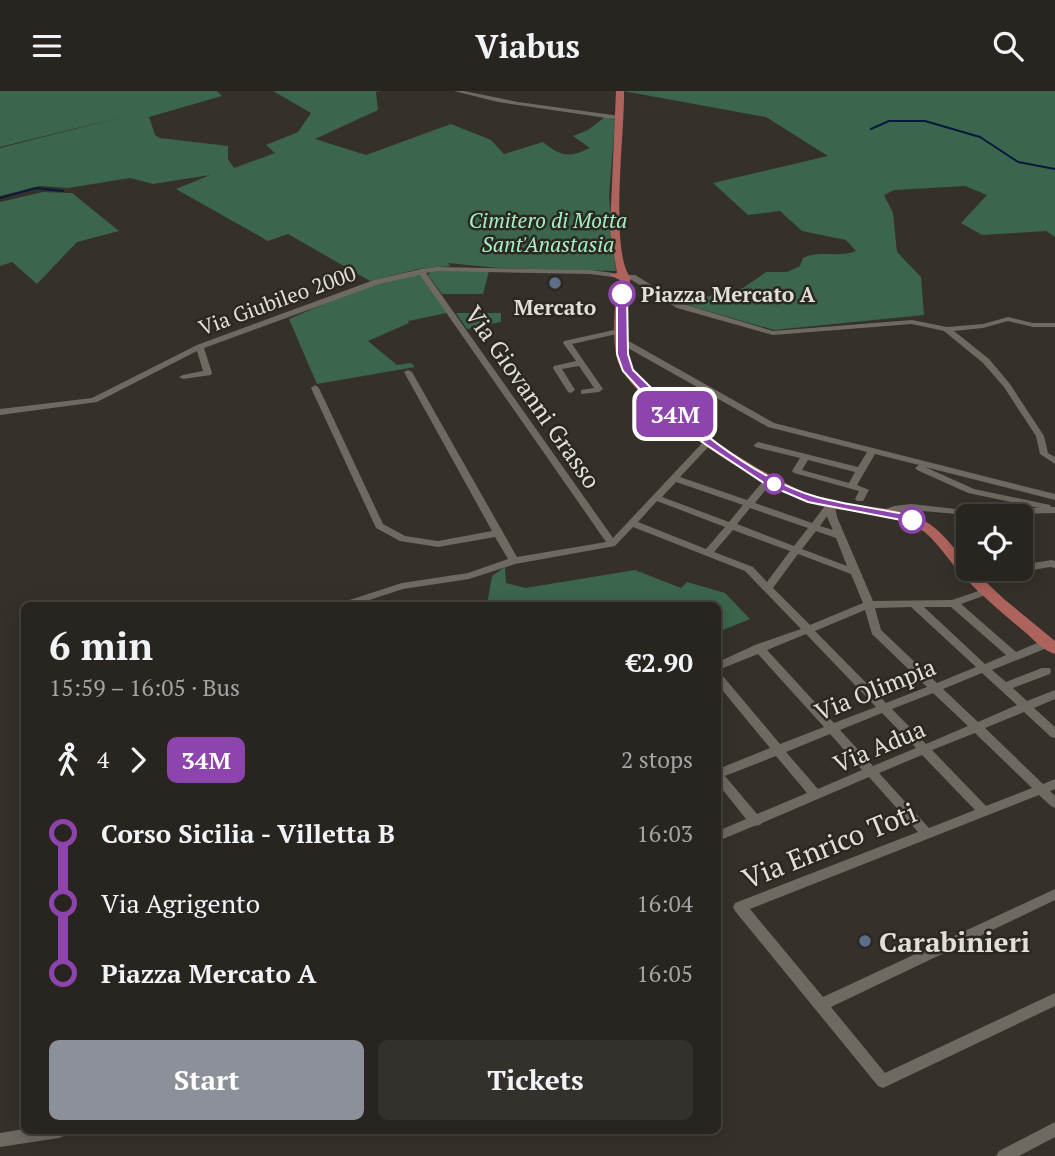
<!DOCTYPE html>
<meta charset="utf-8">
<style>
body{margin:0;font-family:"PT Serif",serif;background:#34312d;color:#f1f3f6;height:100vh;display:flex;flex-direction:column;font-size:26px;white-space:nowrap}
*{box-sizing:border-box;margin:0}
p{font-size:23px;color:#a5a5a5}
.icon{flex:none;width:38px;height:38px;fill:none;stroke:currentColor;stroke-width:2;stroke-linecap:round;stroke-linejoin:round}
.map{position:relative;flex:1;overflow:hidden}
.drawer{position:absolute;left:21px;top:511px;width:700px;height:532px;display:flex;flex-direction:column;background:#282520;border-radius:10px;box-shadow:0 4px 18px #0003,0 0 0 2px #44423e}
.drawer>*{flex:none}
.badge{padding:0 14px;border-radius:10px;font-size:24px;line-height:46px}
.controls{position:absolute;left:956px;top:413px;display:grid;gap:14px}
.controls a{display:grid;place-items:center;width:77px;height:77px;border-radius:10px;background:#282520;box-shadow:0 4px 18px #0003,0 0 0 2px #44423e;font-size:35px}
.map>.badge{position:absolute;translate:-50% -50%;box-shadow:0 0 0 4px #fff}
.legs{display:flex;align-items:center;gap:10px;height:77px;padding:0 28px;font-size:23px}
.legs p{margin-inline-start:auto}
.overview{display:flex;align-items:center;justify-content:space-between;height:119px;padding:0 28px}
h1{font-size:38px;font-weight:600;line-height:52px}
.cta{display:flex;gap:14px;margin-top:auto;padding:14px 28px}
.cta a{flex:1;height:80px;border-radius:10px;background:#8c9099;color:#fff;font-size:28px;font-weight:600;line-height:80px;text-align:center}
.cta a+a{background:#34312d;color:#f1f3f6}
ul{padding:0 28px;list-style:none}
li{display:flex;align-items:center;gap:24px;height:70px;font-size:26px}
li i{display:grid;place-items:center;width:10px;height:100%;margin:0 9px;background:currentColor}
li i::after{content:'';width:18px;height:18px;margin:-9px;border:5px solid;border-radius:50%;background:#282520}
li p{margin-inline-start:auto}
li:first-child i{background:linear-gradient(#0000 50%,currentColor 0)}
li:last-child i{background:linear-gradient(currentColor 50%,#0000 0)}
header{display:flex;justify-content:space-between;align-items:center;height:91px;padding:0 28px;background:#282520;font-size:32px;font-weight:600}
.map>svg:first-child{display:block}
.green{fill:#3b654d}
.lines{fill:none;stroke-linecap:round;stroke-linejoin:round}
.stream{stroke:#081a3c;stroke-width:2}
.minor{fill:#6e6a62;fill-rule:evenodd}
.major{fill:#ae645d;fill-rule:evenodd}
.line-1{fill:#8e44ad;stroke:#fff;stroke-width:2}
.service-dot{fill:#5c6f8a;stroke:#2b2721;stroke-width:2.5}
.stop-1-dot{fill:#fff;stroke:#8e44ad;stroke-width:3.5}
.labels{text-anchor:middle;dominant-baseline:central;stroke-width:5;stroke-linejoin:round;paint-order:stroke}
.far-park-label{font-size:21px;font-style:italic;fill:#a3f1c3;stroke:#2b2721}
.far-stop-label{font-size:21px;font-weight:bold;fill:#e2dfdb;stroke:#2b2721;text-anchor:start}
.far-street-label{font-size:21px;fill:#e2dfdb;stroke:#2b2721}
.far-poi-label{font-size:21px;font-weight:bold;fill:#e2dfdb;stroke:#2b2721}
.street-label{font-size:24px;fill:#e2dfdb;stroke:#2b2721}
.near-street-label{font-size:28px;fill:#e2dfdb;stroke:#2b2721}
.near-poi-label{font-size:28px;font-weight:bold;fill:#e2dfdb;stroke:#2b2721;text-anchor:start}
</style>
<header><svg class="icon" aria-label="menu" viewBox="0 0 24 24"><path d="M4 6h16M4 12h16M4 18h16"/></svg>Viabus<svg class="icon" aria-label="search" viewBox="0 0 24 24"><circle cx="10" cy="10" r="6"/><path d="M15 15l6 6"/></svg></header>
<div class="map">
<svg width="1055" height="1065" viewBox="0 0 1055 1065">
<rect width="100%" height="100%" fill="#35312a"/>
<path class="green" d="M0 0H217L222 5 149 26 155 44 160 47 228 55V68L234 77 275 62 266 54 298 41 311 22 273 0H381L376 1 378 19 315 48 366 64 451 33 491 49 504 63 543 51C561 66 569 67 590 57L573 45 588 39 605 26 615 29 609 105 616 180 499 177 447 172 451 175 418 178 370 190 288 143 268 150 176 98 210 84 153 93 130 87 68 97 40 95 0 105V57L126 25 0 56Z
M623 0H1055V146L1046 140 982 144 961 132 987 104 965 95 894 99 884 104 893 122 897 161 921 186 924 224 774 239 680 212 743 197 766 181H787L800 175 803 167C820 159 839 167 856 160L846 149 802 140 780 120 748 124 713 92 828 65 766 26Z
M43 101 72 102 119 140 77 151 37 193 12 171 0 175V111Z
M431 180H489L483 203H442L428 184Z
M417 183 422 185 447 222 408 230 409 232 368 250 397 274 411 272 415 276 317 293 289 228 361 197Z
M456 222H501V231L467 238Z
M505 476 506 492 525 497 635 479 681 497 687 491 725 502 750 528 718 541V514H487L492 485Z"/>
<g class="lines">
<path class="stream" d="M871 38 889 30H925L980 46 1018 71 1055 78
M0 107 36 97 63 100"/>
<path class="minor" d="M454 0H464L518 11 620 25 623 27 620 29 498 11Z
M437 176 590 179 613 182 617 184 613 186 590 183 437 180 426 182 613 447 706 348H712V352L680 386 747 409 765 388H771L773 390 771 392 755 412 812 432 828 411H834L837 426 873 510 952 509 987 497 991 498 992 500 991 502 961 513 1016 561 1044 549H1052L1053 552 1052 555 992 579 1006 591 1042 577H1050L1051 580 1050 583 1013 597 1027 610 1055 599V608L1034 617 1055 636V647L1051 646 1024 621 985 637 1043 693 1055 688V698L1050 700 1055 705V717L1051 715 1039 704 750 818 823 906 1055 798V809L831 916 885 982 1055 902V915L883 997 878 995 735 820 733 816 735 812 918 741 869 686 762 732 760 734 754 735 718 750V740L746 728 718 693V678L770 657 718 594V583L722 584 780 653 824 636 758 563 718 579V571L755 554 801 538 745 480 633 436 615 455 515 473 469 488 403 498 354 514H339L340 512 402 492 468 482 508 468 495 446 438 456 400 450 376 437 311 297 315 294 319 297 383 433 405 445 438 450 492 440 404 281 408 279 412 281 517 466 606 451 420 184 379 193 204 257 212 282 211 284 183 288 179 286 183 284 203 280 197 260 97 311 0 324V318L92 307 197 254 374 189 421 178ZM676 391 743 414 729 431 662 406ZM657 410 725 436 706 458 638 431ZM750 417 808 437 794 455 737 433ZM827 425V426L833 439 820 435ZM733 439 790 460 767 491 753 476 714 461ZM816 440 836 447 847 475 802 458ZM798 463 851 483 863 512 810 534 773 497ZM911 516 976 576 937 592 881 539 875 517ZM924 516H951L1006 564 985 573ZM865 519 872 543 927 596 886 612 815 540ZM806 543 876 616 834 632 767 559ZM982 582 1017 614 978 631 943 598ZM933 602 968 635 926 653 892 618ZM882 622 916 657 873 675 840 639ZM975 642 1032 697 986 715 932 659ZM830 643 862 679 818 698 786 661ZM922 664 975 719 929 737 879 682ZM776 665 807 702 757 723 725 685Z
M622 184H635L683 213 773 240 912 229 947 236 983 233 1008 226 1033 232H1055V236H1033L1008 230 983 237 954 240 989 268 1010 293 1044 345 1048 362 1055 366V373L1040 363 1036 345 1004 296 983 272 944 240 912 233 773 244 677 217 630 188H622Z
M623 237 627 239 626 241 572 253 603 298 599 301 581 303V299L594 297 579 275 562 278 575 299 571 302 568 301 553 277 554 275 576 270 563 252 564 250Z
M619 248H625L774 332 1055 403V409L925 376 974 398 1050 414 1051 416H1055V422L968 424 911 419 883 423 881 421 883 419 894 415 911 413 956 418 1039 417 968 402 917 379 915 377 919 374 875 363 857 394 869 399 863 410H857L855 408 859 400 794 382 792 380 800 367 755 356 754 354 758 351 858 376 867 361 768 336 619 252ZM808 369 855 381 849 392 802 379Z
M1052 469 1055 470V477L1050 476 972 489 967 486 968 484 997 478H1020V474Z
M1055 1031V1046L1019 1065H996L999 1060Z
M24 1038V1040H67L64 1045 59 1047 0 1056V1042Z"/>
<path class="major" d="M616 0H624C625 38 609 163 631 187 624 205 622 253 629 272 646 313 775 393 819 407 853 418 890 412 923 429 942 439 954 458 968 474V478H972L1004 508 1055 550V563C1044 560 1034 549 1025 541 1003 523 982 505 962 484 948 469 937 449 919 437 886 417 845 424 810 412 761 395 641 321 619 273 611 256 614 206 620 189L609 184 617 182 610 138Z"/>
</g>
<path class="line-1" d="M622 200 627 203 628 263 633 279C679 326 753 388 817 406 850 415 884 418 917 426V432L808 411 764 392 705 353 645 304 623 280 617 263V203Z"/>
<g class="service-dot">
<circle cx="555" cy="192" r="7"/>
<circle cx="865" cy="850" r="7"/>
</g>
<g class="stop-1-dot">
<circle cx="622" cy="203" r="12"/>
<circle cx="774" cy="393" r="9"/>
<circle cx="912" cy="429" r="12"/>
</g>
<g class="labels">
<g class="far-park-label">
<text x="548" y="129">Cimitero di Motta<tspan x="548" dy="24">Sant'Anastasia</tspan></text>
</g>
<g class="far-stop-label">
<text x="641" y="203">Piazza Mercato A</text>
</g>
<g class="far-street-label">
<text transform="translate(277 209) rotate(-20)">Via Giubileo 2000</text>
</g>
<g class="far-poi-label">
<text x="555" y="216">Mercato</text>
</g>
<g class="street-label">
<text transform="translate(533 306) rotate(55)">Via Giovanni Grasso</text>
<text transform="translate(875 598) rotate(-22)">Via Olimpia</text>
<text transform="translate(879 655) rotate(-23)">Via Adua</text>
</g>
<g class="near-street-label">
<text transform="translate(829 754) rotate(-22)">Via Enrico Toti</text>
</g>
<g class="near-poi-label">
<text x="879" y="850">Carabinieri</text>
</g>
</g>
</svg>
<div class="controls">
<a><svg class="icon" aria-label="locate" viewBox="0 0 24 24"><circle cx="12" cy="12" r="6"/><path d="M12 2v4M12 18v4M2 12h4M18 12h4"/></svg></a>
</div>
<b class="badge" style="left:675px;top:323px;background:#8e44ad;color:#fff">34M</b>
<section class="drawer">
<div class="overview"><div><h1>6 min</h1><p>15:59 – 16:05 · Bus</p></div><b>€2.90</b></div>
<div class="legs"><svg class="icon" aria-label="walk" viewBox="0 0 24 24"><circle cx="13" cy="4" r="2"/><path d="M13 8l-2 6 4 7M11 14l-3 7M7 12l3-4h3l4 4"/></svg>4<svg class="icon" aria-label="forward" viewBox="0 0 24 24"><path d="M9 5l7 7-7 7"/></svg><b class="badge" style="background:#8e44ad;color:#fff">34M</b><p>2 stops</p></div>
<ul>
<li><i style="color:#8e44ad"></i><b>Corso Sicilia - Villetta B</b><p>16:03</p></li>
<li><i style="color:#8e44ad"></i><span>Via Agrigento</span><p>16:04</p></li>
<li><i style="color:#8e44ad"></i><b>Piazza Mercato A</b><p>16:05</p></li>
</ul>
<div class="cta"><a>Start</a><a>Tickets</a></div>
</section>
</div>
